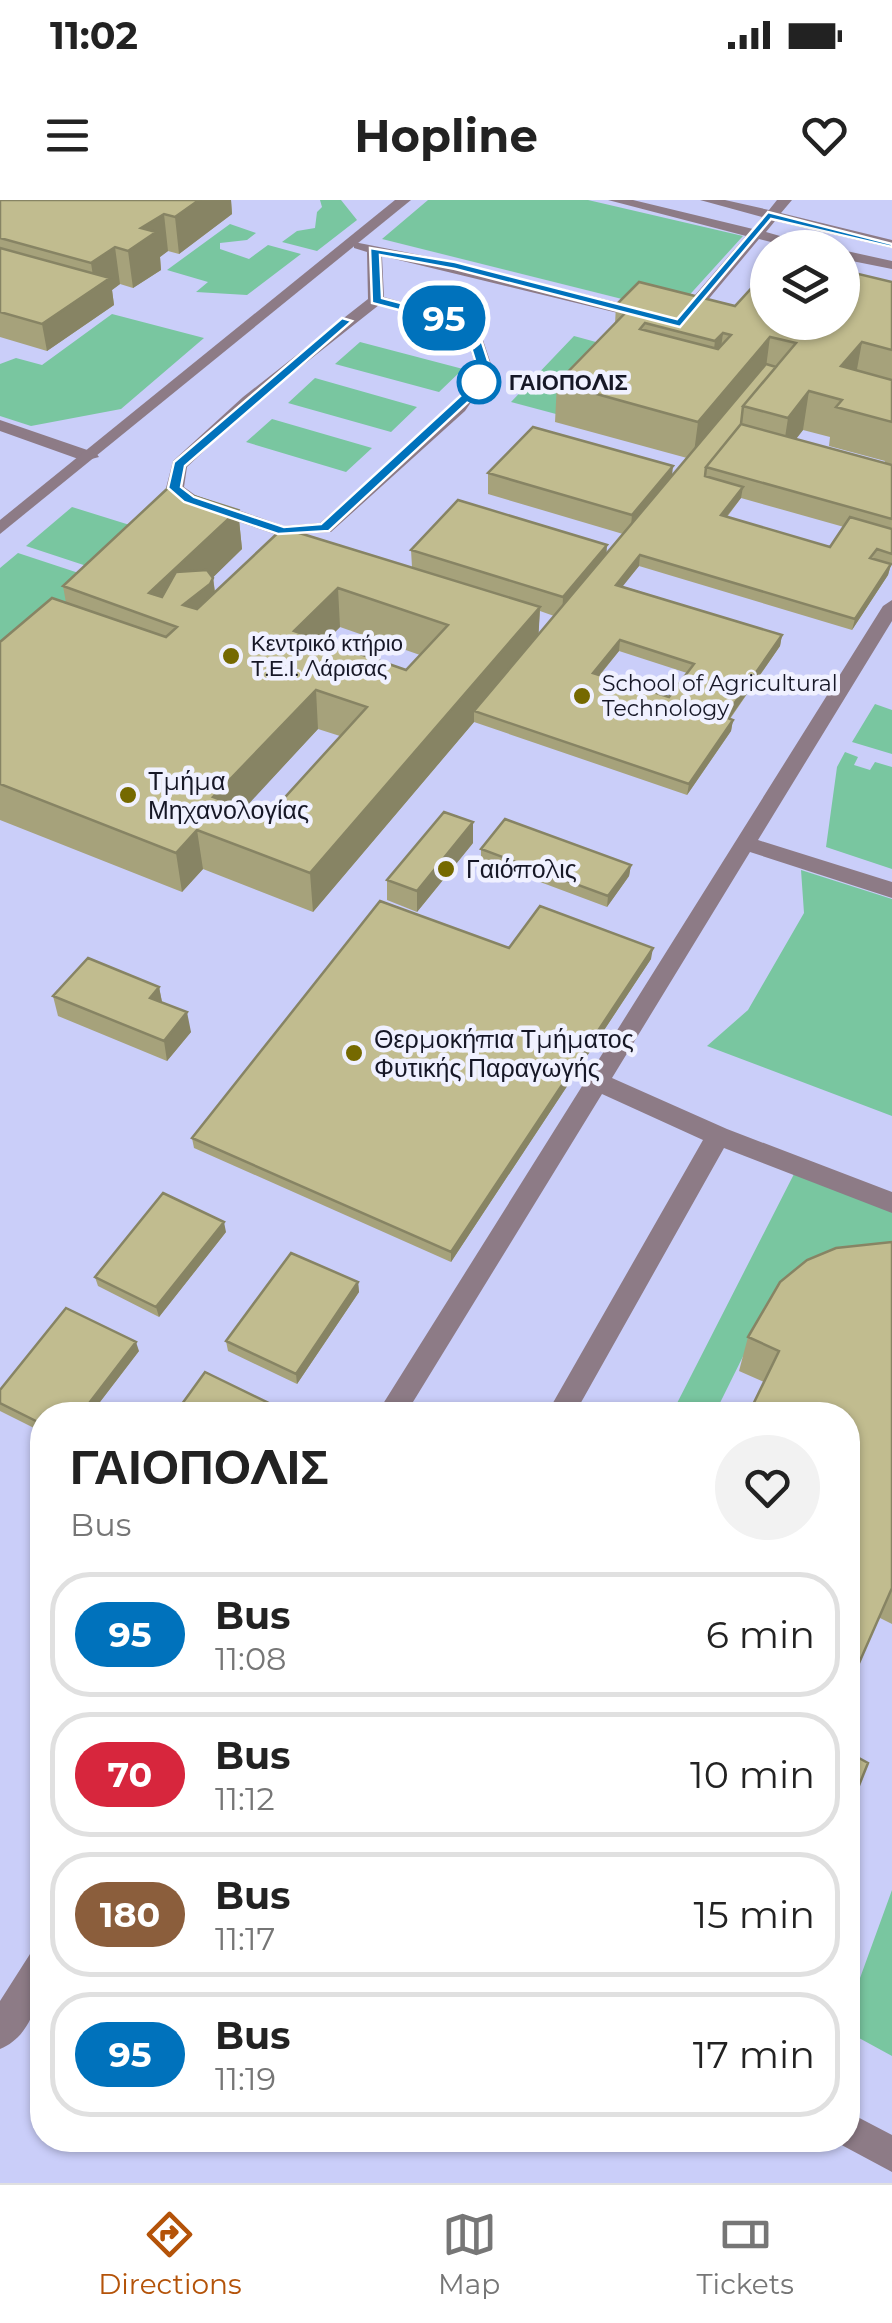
<!DOCTYPE html>
<meta charset="utf-8">
<style>
body{margin:0;font-family:Montserrat,sans-serif;background:#f2f2f2;color:#222;height:100vh;display:flex;flex-direction:column;font-size:38px;white-space:nowrap}
*{box-sizing:border-box;margin:0}
p{font-size:32px;color:#767676}
.icon{flex:none;width:55px;height:55px;fill:none;stroke:currentColor;stroke-width:2;stroke-linecap:round;stroke-linejoin:round}
.map{position:relative;flex:1;overflow:hidden}
.panel{position:absolute;left:30px;top:1202px;width:830px;height:750px;display:flex;flex-direction:column;background:#fff;border-radius:40px;box-shadow:0 2px 8px #0004}
.panel>*{flex:none}
.badge{padding:0 20px;border-radius:32px;font-size:35px;line-height:65px}
.fabs{position:absolute;left:750px;top:30px;display:grid;gap:20px}
.fabs a{display:grid;place-items:center;width:110px;height:110px;border-radius:50%;background:#fff;box-shadow:0 2px 8px #0004;font-size:50px}
.map>.badge{position:absolute;translate:-50% -50%;box-shadow:0 0 0 5px #fff}
.round{display:grid;place-items:center;flex:none;width:105px;height:105px;border-radius:52px;background:#f2f2f2}
.overview{display:flex;align-items:center;justify-content:space-between;height:170px;padding:0 40px}
h1{font-size:48px;font-weight:700;line-height:75px}
ul{padding:0;list-style:none}
li{display:flex;align-items:center;gap:30px;height:125px;margin:0 20px 15px;padding:0 20px;border:5px solid #e0e0e0;border-radius:40px}
li div{flex:1}
li b{display:block;font-size:38px}
li em{font-style:normal}
li .badge{min-width:110px;font-weight:700;text-align:center}
.status{display:flex;justify-content:space-between;align-items:center;height:70px;padding:0 50px;background:#fff;direction:ltr}
.status svg{height:28px;fill:currentColor}
header{display:flex;justify-content:space-between;align-items:center;height:130px;padding:0 40px;background:#fff;font-size:45px;font-weight:700}
.tab-bar{display:flex;justify-content:space-around;align-items:center;height:140px;border-top:2px solid #e0e0e0;background:#fff;font-size:28px;color:#767676}
.tab-bar a{display:grid;justify-items:center;gap:5px}
.tab-bar .on{color:#b45309}
.map>svg:first-child{display:block}
.green{fill:#79c6a0}
.lines{fill:none;stroke-linecap:round;stroke-linejoin:round}
.service{fill:#8d7b86;fill-rule:evenodd}
.minor{fill:#8d7b86;fill-rule:evenodd}
.wall{fill:#a6a27b;fill-rule:evenodd}
.shaded-wall{fill:#878464}
.building{fill:#c1bc8f;stroke:#878464;stroke-width:2.5;fill-rule:evenodd}
.line{fill:#0072bc;stroke:#fff;stroke-width:2.5}
.stop-dot{fill:#fff;stroke:#0072bc;stroke-width:5}
.poi-dot{fill:#756900;stroke:#f0f1ff;stroke-width:4}
.labels{text-anchor:middle;dominant-baseline:central;stroke-width:9;stroke-linejoin:round;paint-order:stroke}
.far-stop-label{font-size:22px;font-weight:bold;fill:#161726;stroke:#f0f1ff;text-anchor:start}
.far-poi-label{font-size:22px;fill:#161726;stroke:#f0f1ff;text-anchor:start}
.poi-label{font-size:25px;fill:#161726;stroke:#f0f1ff;text-anchor:start}
</style>
<div class="status"><b>11:02</b><svg viewBox="0 0 49 12"><path d="M0 12V9h3v3zM5 12V6h3v6zM10 12V3h3v9zM15 12V0h3v12zM26 1h20v11H26zM47 4h2v5h-2z"/></svg></div>
<header><svg class="icon" aria-label="menu" viewBox="0 0 24 24"><path d="M4 6h16M4 12h16M4 18h16"/></svg>Hopline<svg class="icon" aria-label="heart" viewBox="0 0 24 24"><path d="M12 20l-8-8c-3-5 5-10 8-4 3-6 11-1 8 4z"/></svg></header>
<div class="map">
<svg width="892" height="1983" viewBox="0 0 892 1983">
<rect width="100%" height="100%" fill="#cacef9"/>
<path class="green" d="M320 0H341L357 20 317 51 282 42 297 31 315 28 317 12 322 7Z
M428 0H588L743 36 674 112 382 39Z
M230 24 256 33 247 40 220 43V49L249 59 268 45 301 54 247 95 196 92 208 82 167 70Z
M112 114 204 138 121 209 31 226 0 216V164L16 158 42 165Z
M574 136 618 148 556 214 511 202Z
M360 142 463 169 439 192 335 164Z
M315 178 417 207 391 232 288 203Z
M272 219 372 248 346 272 246 242Z
M72 307 165 336 120 377 26 346Z
M18 353 112 384 0 487V368Z
M875 504 892 510V554L852 542Z
M845 552 858 557 854 565 870 570 875 562 892 567V669L826 647 837 567Z
M801 670 892 699V916L707 846 748 810 804 713Z
M794 974 892 1012V1066L765 1112 714 1215H671Z
M892 1690V1856L848 1832V1811Z"/>
<g class="lines">
<path class="service" d="M608 0H633L753 29 762 17 700 0H725L769 10 777 0H792L781 13 892 40V48L775 21 766 32 822 48H795L759 39 686 126 680 128 382 56 384 97 461 119 482 137 493 170 465 211 331 332 277 335 183 303 166 288 173 261 243 197 368 99 367 52 354 48V42L455 62 676 117 746 36ZM379 105 451 125 467 139 477 170 453 205 320 323 284 326 195 295 184 287 187 267 255 203Z
M842 50 892 61V69L842 59Z
M0 220 96 253 99 257 84 261 0 231Z
M892 400V421L758 640 892 682V698L750 652 612 878 727 929 892 992V1013L724 948 574 1215H546L703 940 602 894 405 1215H376L883 406Z
M42 1749C44 1784 37 1834 0 1849V1801L30 1754Z
M848 1912 892 1935V1972L836 1942 848 1940Z"/>
<path class="minor" d="M395 0H411L0 334V320Z"/>
</g>
<path class="wall" d="M0 0H231L232 14 179 54 168 51 160 57 161 70 133 88 120 84 112 90 114 105 47 151 0 137Z
M892 82V365H891L888 375 852 430 639 366 622 386 782 435 780 446 730 519 733 520 731 531 687 595 474 522 313 712 203 669 182 692 0 620V442L66 403 63 386 238 310 242 349 213 377 215 392 412 367 411 350 606 354 623 334 488 294V273L672 276 687 258 555 222 557 183 615 124 616 105 735 106ZM803 230 830 237 829 246 885 261 884 263 796 239ZM741 298 844 327 830 347 727 317ZM540 411 554 416 538 435ZM340 427 420 455 406 470 325 442ZM619 451 687 473 669 497 600 475ZM318 529 340 536 267 617 244 608Z
M473 643 417 712 387 700V680Z
M481 649 631 665 629 676 607 707 481 660Z
M509 748 651 759 451 1062 194 948 192 938Z
M159 787 162 802 191 832 167 861 58 816 53 796Z
M226 1032 159 1117 98 1086 95 1077Z
M892 1042V1424L878 1417 764 1182 739 1171 748 1137Z
M358 1082 359 1092 297 1184 228 1151 226 1141Z
M139 1151 90 1215H42V1232L0 1211V1190Z"/>
<path class="shaded-wall" d="M199 0H231L232 14 179 54 175 17Z
M164 14 168 51 160 57 161 70 133 88 128 51 141 28Z
M115 47 120 84 112 90 114 105 47 151 42 124 95 89 91 63Z
M723 133 718 171 710 179 715 141Z
M770 137 765 175 693 260 698 222Z
M862 142 855 180 841 166Z
M809 191 803 230 782 257 788 218Z
M673 266 671 287 630 336 632 315Z
M743 287 741 298 719 326 721 315Z
M238 310 242 349 190 400 213 378 218 417 149 393Z
M607 345 606 365 562 418 563 397Z
M640 355 639 366 615 396 616 385Z
M891 364 888 375 852 430 855 419Z
M338 388 340 427 297 470 294 431Z
M540 407 538 446 474 511V522L313 712 310 673Z
M782 435 780 446 723 528 725 517Z
M620 440 619 451 592 484 593 473Z
M316 490 318 529 219 636 213 597Z
M733 520 731 531 687 595 689 584Z
M473 622V643L417 712V691Z
M197 630 203 669 182 692 176 653Z
M631 665 629 676 607 707 608 696Z
M653 748 651 759 451 1062V1052Z
M159 787 163 807 150 798Z
M187 812 191 832 167 861 164 841Z
M224 1022 226 1032 159 1117 156 1107Z
M358 1082 359 1092 297 1184 296 1174Z
M136 1142 139 1151 90 1215H80Z"/>
<path class="building" d="M0 0H199L175 17 164 14 141 28 156 32 128 51 115 47 91 63 0 38Z
M0 48 110 78 42 124 0 112Z
M768 70V122H842V70L892 82V150L862 142 841 166 892 180V222L836 207 842 200 809 191 788 218 743 206 796 143 770 137 698 222 557 183 630 108 616 105 639 82 735 106ZM645 123 715 141 723 133 731 135 718 149 640 129Z
M766 164 776 167 743 206 741 224 706 267 705 276 743 287 721 315 830 347 850 317 892 329V354L877 349 870 358 891 364 855 419 640 355 616 385 782 435 725 517 733 520 689 584 474 511ZM620 440 694 464 669 497 593 473Z
M741 224 892 265V319L706 267Z
M533 227 673 266 632 315 488 273Z
M168 288 238 310 149 393 162 397 176 372 207 370 213 378 210 384 183 405 197 409 283 328 540 407 310 673 197 630 176 653 0 584V442L52 398 166 437 177 427 63 386ZM338 388 448 425 406 470 294 431ZM316 490 367 507 267 617 213 597Z
M458 300 607 345 563 397 411 350Z
M444 612 473 622 417 691 387 680Z
M505 619 631 665 608 696 481 649Z
M380 701 509 748 540 706 653 748 451 1052 192 938Z
M88 758 159 787 150 798 187 812 164 841 53 796Z
M163 993 224 1022 156 1107 95 1077Z
M892 1042V1388L848 1488V1215H748L779 1151 748 1137 780 1082 807 1060 836 1048Z
M291 1053 358 1082 296 1174 226 1141Z
M66 1108 136 1142 80 1215H42V1224L0 1203V1190Z
M205 1172 275 1206 269 1215H174Z
M848 1552 868 1563 848 1613Z"/>
<path class="line" d="M768 12 892 44V47L771 19 680 127 455 69 380 55 382 98 461 119 480 136 491 170 480 191 329 331 278 334 184 302 168 288 174 262 342 118 352 121 185 266 181 287 194 297 284 327 321 324 470 187 478 170 468 138 452 124 372 103 370 48 455 62 677 119Z"/>
<circle class="stop-dot" cx="479" cy="182" r="20"/>
<g class="poi-dot">
<circle cx="231" cy="456" r="10"/>
<circle cx="582" cy="496" r="10"/>
<circle cx="128" cy="595" r="10"/>
<circle cx="446" cy="669" r="10"/>
<circle cx="354" cy="853" r="10"/>
</g>
<g class="labels">
<g class="far-stop-label">
<text x="509" y="182">ΓΑΙΟΠΟΛΙΣ</text>
</g>
<g class="far-poi-label">
<text x="251" y="443">Κεντρικό κτήριο<tspan x="251" dy="25">Τ.Ε.Ι. Λάρισας</tspan></text>
<text x="602" y="483">School of Agricultural<tspan x="602" dy="25">Technology</tspan></text>
</g>
<g class="poi-label">
<text x="148" y="581">Τμήμα<tspan x="148" dy="29">Μηχανολογίας</tspan></text>
<text x="466" y="669">Γαιόπολις</text>
<text x="374" y="839">Θερμοκήπια Τμήματος<tspan x="374" dy="29">Φυτικής Παραγωγής</tspan></text>
</g>
</g>
</svg>
<div class="fabs">
<a><svg class="icon" aria-label="layers" viewBox="0 0 24 24"><path d="M12 4l9 5-9 5-9-5zM3 14l9 5 9-5"/></svg></a>
</div>
<b class="badge" style="left:444px;top:118px;background:#0072bc;color:#fff">95</b>
<section class="panel">
<div class="overview"><div><h1>ΓΑΙΟΠΟΛΙΣ</h1><p>Bus</p></div><a class="round"><svg class="icon" aria-label="heart" viewBox="0 0 24 24"><path d="M12 20l-8-8c-3-5 5-10 8-4 3-6 11-1 8 4z"/></svg></a></div>
<ul>
<li><span class="badge" style="background:#0072bc;color:#fff">95</span><div><b>Bus</b><p>11:08</p></div><em>6 min</em></li>
<li><span class="badge" style="background:#d7263d;color:#fff">70</span><div><b>Bus</b><p>11:12</p></div><em>10 min</em></li>
<li><span class="badge" style="background:#8b5e3c;color:#fff">180</span><div><b>Bus</b><p>11:17</p></div><em>15 min</em></li>
<li><span class="badge" style="background:#0072bc;color:#fff">95</span><div><b>Bus</b><p>11:19</p></div><em>17 min</em></li>
</ul>
</section>
</div>
<nav class="tab-bar">
<a class="on"><svg class="icon" aria-label="directions" viewBox="0 0 24 24"><path d="M12 3l9 9-9 9-9-9zM9 14v-3h6M13 9l2 2-2 2"/></svg>Directions</a>
<a><svg class="icon" aria-label="map" viewBox="0 0 24 24"><path d="M3 6l6-2 6 2 6-2v14l-6 2-6-2-6 2zM9 4v14M15 6v14"/></svg>Map</a>
<a><svg class="icon" aria-label="tickets" viewBox="0 0 24 24"><path d="M3 7h18v10H3zM15 7v10"/></svg>Tickets</a>
</nav>
